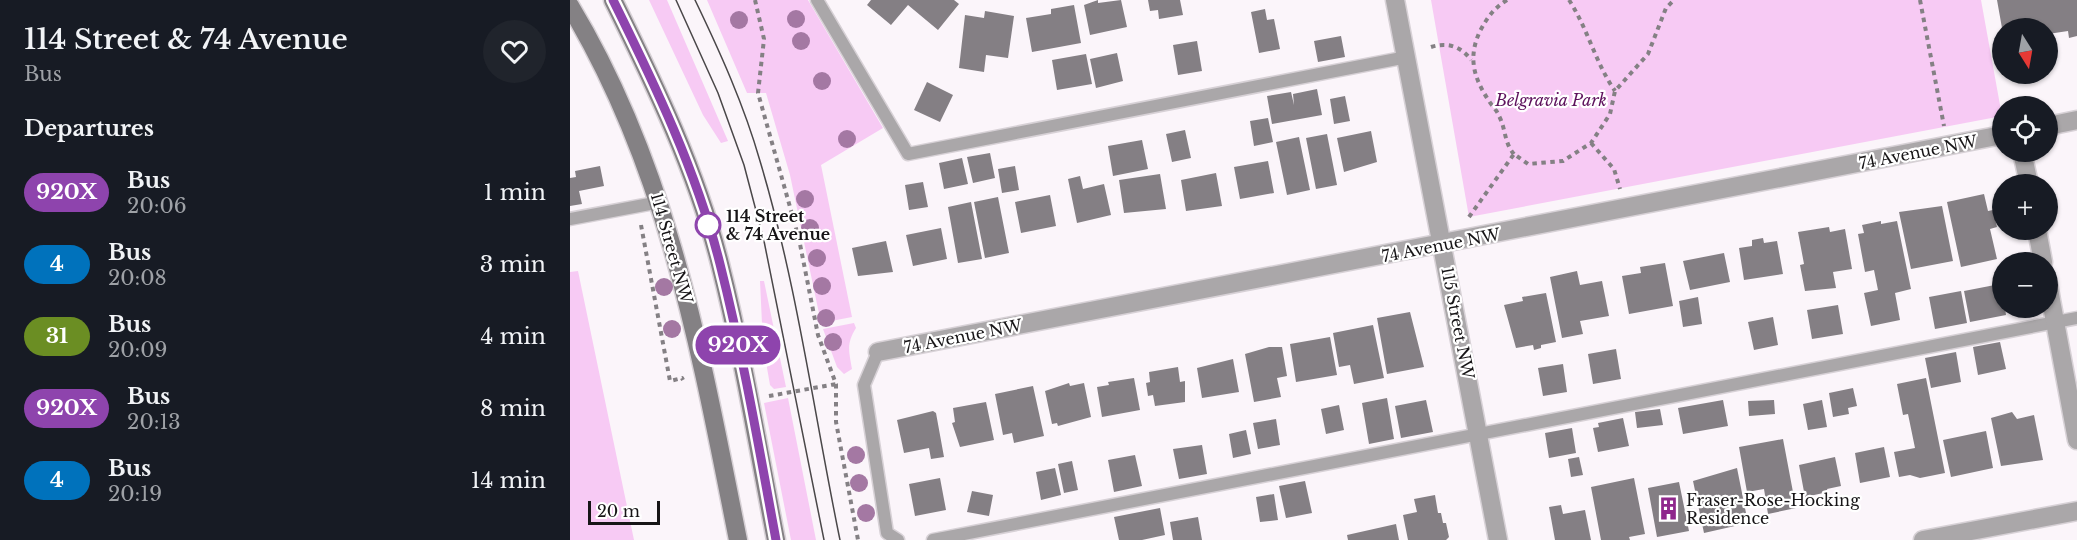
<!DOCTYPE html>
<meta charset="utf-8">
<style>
body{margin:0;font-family:"Libre Baskerville",serif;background:#20242c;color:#f1f3f6;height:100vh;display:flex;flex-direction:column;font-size:22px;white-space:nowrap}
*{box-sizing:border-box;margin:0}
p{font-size:20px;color:#9ea1a6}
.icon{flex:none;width:33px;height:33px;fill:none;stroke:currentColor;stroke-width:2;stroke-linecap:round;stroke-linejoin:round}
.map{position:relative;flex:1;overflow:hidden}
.side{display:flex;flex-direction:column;background:#171b24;width:570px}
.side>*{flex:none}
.badge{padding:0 12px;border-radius:20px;font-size:21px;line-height:39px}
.needle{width:39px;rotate:169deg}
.fabs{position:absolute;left:1422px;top:18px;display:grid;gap:12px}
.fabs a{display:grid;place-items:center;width:66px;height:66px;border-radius:50%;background:#171b24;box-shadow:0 2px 4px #0004;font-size:30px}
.scale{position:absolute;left:18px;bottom:15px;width:72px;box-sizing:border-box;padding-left:6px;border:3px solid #171517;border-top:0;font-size:16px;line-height:21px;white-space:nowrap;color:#171517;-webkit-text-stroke:4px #fff;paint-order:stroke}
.map>.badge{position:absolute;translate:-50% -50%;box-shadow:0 0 0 3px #fff}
h2{padding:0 24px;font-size:22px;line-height:54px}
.round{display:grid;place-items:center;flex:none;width:63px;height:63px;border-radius:32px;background:#20242c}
.summary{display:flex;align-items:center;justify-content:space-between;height:102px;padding:0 24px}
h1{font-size:28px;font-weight:600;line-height:45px}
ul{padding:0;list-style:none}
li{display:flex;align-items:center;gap:18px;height:72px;padding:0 24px}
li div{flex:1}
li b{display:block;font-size:22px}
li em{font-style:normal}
li .badge{min-width:66px;font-weight:700;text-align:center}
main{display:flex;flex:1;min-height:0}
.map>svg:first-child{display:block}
.green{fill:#f7caf4}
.building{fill:#847f84}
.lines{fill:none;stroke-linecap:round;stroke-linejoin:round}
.lane-casing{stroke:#d7d1d6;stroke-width:15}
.street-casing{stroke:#d7d1d6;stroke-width:21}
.secondary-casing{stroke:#d7d1d6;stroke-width:21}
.path{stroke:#848084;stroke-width:4;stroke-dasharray:4.5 4.5;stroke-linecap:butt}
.lane{stroke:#aaa7a9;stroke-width:12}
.street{stroke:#aaa7a9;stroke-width:18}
.secondary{stroke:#848184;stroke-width:18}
.tram{stroke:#4a4749;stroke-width:1.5}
.tree{fill:#a478a3}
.line-casing{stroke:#fff;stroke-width:14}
.line{stroke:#8e44ad;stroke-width:9}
.stop-dot{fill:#fff;stroke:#8e44ad;stroke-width:3}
.labels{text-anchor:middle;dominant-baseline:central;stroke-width:4.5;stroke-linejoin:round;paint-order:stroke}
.park-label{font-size:16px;font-style:italic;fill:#5d115c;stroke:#fff}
.street-label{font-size:16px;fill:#171517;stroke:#fff}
.stop-label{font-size:16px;font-weight:bold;fill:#171517;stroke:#fff;text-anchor:start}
.poi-label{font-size:16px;fill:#171517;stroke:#fff;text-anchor:start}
</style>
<main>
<section class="side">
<div class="summary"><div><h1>114 Street &amp; 74 Avenue</h1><p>Bus</p></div><a class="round"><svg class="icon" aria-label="heart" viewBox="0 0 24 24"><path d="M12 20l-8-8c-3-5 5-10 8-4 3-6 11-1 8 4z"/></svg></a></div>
<h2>Departures</h2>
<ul>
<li><span class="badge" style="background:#8e44ad;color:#fff">920X</span><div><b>Bus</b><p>20:06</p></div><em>1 min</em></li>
<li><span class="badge" style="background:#0072bc;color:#fff">4</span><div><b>Bus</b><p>20:08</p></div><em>3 min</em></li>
<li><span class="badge" style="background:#6b8e23;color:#fff">31</span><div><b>Bus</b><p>20:09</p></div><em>4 min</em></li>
<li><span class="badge" style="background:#8e44ad;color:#fff">920X</span><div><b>Bus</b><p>20:13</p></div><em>8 min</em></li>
<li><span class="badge" style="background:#0072bc;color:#fff">4</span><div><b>Bus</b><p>20:19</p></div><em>14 min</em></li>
</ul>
</section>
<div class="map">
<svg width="1507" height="540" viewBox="0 0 1507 540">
<rect width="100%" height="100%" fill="#fbf5fa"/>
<path class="green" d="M79 0H97L158 141 151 143 133 115Z
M137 0H238L313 128 251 165 282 317 251 323 220 175 196 93H177Z
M861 0H1411L1432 116 899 217Z
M8 271 64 540H0V272Z
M190 281H194L216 387 204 389 200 385 193 345Z
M284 323 286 328C276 344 279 351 282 369L274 374 267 367 253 329Z
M218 398 246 540H221L194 403Z"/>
<path class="building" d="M301 0H384L389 4 368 30 338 5 321 25 297 5Z
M528 0V3L551 0 557 27 520 35 514 5Z
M578 0H610L613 15 589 19 588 10 580 11Z
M1427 0H1507V36L1499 38 1498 31 1478 34V28H1432Z
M504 5 511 43 462 52 456 18 481 14V9Z
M695 9 697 20 704 19 710 49 689 53 681 12Z
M415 11 444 16 438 58 416 55 414 72 389 68 395 15 414 18Z
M771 36 775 57 748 62 744 41Z
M627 41 632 71 608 75 603 45Z
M547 53 553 81 526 88 520 59Z
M516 54 522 84 487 90 482 60Z
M357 82 383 95 370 122 344 110Z
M747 89 752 115 702 124 697 96 721 92 724 105 723 94Z
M775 96 780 121 764 124 760 99Z
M698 118 703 142 684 146 680 121Z
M615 130 621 158 602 162 596 134Z
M801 131 807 162 774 172 767 138Z
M757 134 767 185 746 189 736 138Z
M729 137 740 190 717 195 706 142Z
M572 140 578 169 543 176 538 146Z
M420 153 425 178 403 183 397 157Z
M392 158 398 184 374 189 369 163Z
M698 161 704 193 670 199 664 167Z
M30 166 34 186 9 191 12 204 0 206V178L6 177 5 171Z
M445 166 449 190 432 193 428 169Z
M646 173 652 206 616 211 611 180Z
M590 174 596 209 554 213 549 180Z
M510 176 513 189 534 184 541 215 507 223 498 179Z
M353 182 358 207 339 210 335 185Z
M1414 194 1418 211 1423 210 1427 227 1420 229 1427 259 1391 267 1377 202Z
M480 195 486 226 451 233 445 202Z
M428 197 439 253 415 258 404 202Z
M401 202 412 259 388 263 378 207Z
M1372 206 1383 261 1341 269 1329 212Z
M1311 221V224L1327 221 1341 289 1325 293 1330 320 1301 326 1294 293 1308 290 1304 270 1295 272 1288 234 1294 233 1292 225Z
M1259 227 1260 232 1275 229 1282 269 1263 272 1266 288 1235 291 1230 265 1234 264 1228 232Z
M371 228 377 259 343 266 336 235Z
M1193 238 1194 243 1207 241 1213 274 1174 280 1169 248 1182 246V240Z
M316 241 323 272 288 276 282 248Z
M1154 253 1160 282 1120 290 1113 261Z
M1095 263 1103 306 1059 314 1052 276 1071 273 1070 267Z
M1007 271 1010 285 1032 281 1039 316 1010 321 1013 334 992 338 980 277Z
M1430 284 1432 308H1435L1436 315 1400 322 1394 291Z
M1391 291 1397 323 1365 329 1359 297Z
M976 293 986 342 971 345V348L964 350 963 345 946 348 934 305 953 301 952 297Z
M1128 297 1132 324 1113 327 1109 301Z
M1268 305 1273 334 1242 339 1237 310Z
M840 312 854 367 817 374 807 318Z
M1203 317 1208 345 1184 350 1178 322Z
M803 325 814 378 784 384 780 365 769 367 763 333Z
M760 337 767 375 726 382 720 344Z
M1430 342 1436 369 1408 375 1403 347Z
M699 347H712L717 376 707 378 711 397 684 402 675 354Z
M1046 349 1051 379 1023 384 1018 354Z
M1386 352 1391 382 1361 388 1355 358Z
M663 359 669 392 632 398 627 368Z
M993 364 997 392 973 396 968 368Z
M608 367 610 382 615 381V402L585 406 583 395 578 396 576 383 580 382 579 372Z
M564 378 570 410 532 417 527 387 539 385 538 382Z
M1356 378 1375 473 1350 478 1340 475 1329 477 1324 452 1345 448 1338 414 1333 415 1327 384Z
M499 383 500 386 514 383 521 417 488 426 487 423 482 424 475 391Z
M463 386 474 436 444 443 442 433 433 435 425 394Z
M1283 388 1287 406 1278 408 1279 414 1263 417 1259 393Z
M817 398 824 439 799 444 792 403Z
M856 400 863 432 831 438 825 406Z
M1153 400 1158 426 1113 434 1108 408Z
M1204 400 1205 414 1179 416 1178 401Z
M1252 400 1257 427 1238 430 1233 404Z
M416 402 424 440 390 447 382 423 385 422 383 408Z
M769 405 774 430 756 434 751 409Z
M1090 409 1093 425 1067 428 1065 412Z
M363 411 366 413 374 457 361 459 359 448 334 453 327 420Z
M1442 412 1447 419 1464 415 1473 460 1431 466 1421 418Z
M1053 418 1059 446 1028 452 1023 428 1029 427 1028 423Z
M706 419 710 445 688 449 683 423Z
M1002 428 1006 453 979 458 975 433Z
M676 430 681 454 663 458 659 434Z
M1416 431 1423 468 1381 477 1373 440Z
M1213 439 1226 508 1198 514 1194 489 1177 492 1169 447Z
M632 445 637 474 609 479 603 449Z
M1314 447 1320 477 1290 483 1285 453Z
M565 455 572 486 544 492 538 460Z
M1009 457 1013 475 1001 477 998 459Z
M1265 457 1271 486 1257 489 1258 492 1235 497 1229 465Z
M502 461 508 490 494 493 488 464Z
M485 468 491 495 471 500 466 472Z
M1167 468 1178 523 1134 533 1123 481Z
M370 478 376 510 345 516 339 484Z
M1064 478 1075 534 1059 537 1060 540H1031L1021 487Z
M735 481 742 513 716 518 709 486Z
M1109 482 1119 531 1087 537 1078 488Z
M402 491 423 495 419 516 397 512Z
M704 494 708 520 690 522 686 497Z
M865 495 868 513H871L873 523H876L879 537 876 540H838L833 515 847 512 844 499Z
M991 505 993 514 1015 510 1021 540H985L979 507Z
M590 508 595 535 572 540H549L544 517Z
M628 517 632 540H603L600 522Z
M826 524 829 540H778L777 535Z"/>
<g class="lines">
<defs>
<path id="lane" d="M247 0 338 154 837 57
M0 219 90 202
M308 352 294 385 317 533 328 540
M363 540 1507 318"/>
<path id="street" d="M825 0 928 540
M1478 126 1507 120
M1452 152 1459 184
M1467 230 1473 262
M1478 284 1507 440
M308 352 1432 135
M1353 540 1507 511"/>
<path id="secondary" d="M43 0C85 85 127 172 150 264 173 355 188 448 206 540
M0 6C99 170 131 355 168 540"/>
</defs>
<use href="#lane" class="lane-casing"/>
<use href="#street" class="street-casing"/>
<use href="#secondary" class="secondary-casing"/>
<path class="path" d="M185 0 194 39 188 93 229 239 248 335 266 384V422L288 540
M937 0C924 8 917 18 910 31 898 57 903 77 919 101 922 106 927 110 929 116 936 129 934 143 944 154
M999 0C1018 29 1025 62 1045 91
M1350 0 1374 126
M861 47C877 42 891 46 901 60
M1021 143 1044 169 1050 189
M899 217 944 154 958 164 993 161 1021 143 1040 114 1045 91 1078 54 1096 8 1104 0
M71 225 100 381 112 378 113 380
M199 396 266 384"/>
<use href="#lane" class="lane"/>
<use href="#street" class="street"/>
<use href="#secondary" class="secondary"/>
<path class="tram" d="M106 0 148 93 174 165 194 241 254 540
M125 0C150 52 174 105 190 161 227 284 244 414 270 540"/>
</g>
<g class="tree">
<circle cx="226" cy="19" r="9"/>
<circle cx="169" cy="20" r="9"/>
<circle cx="231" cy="41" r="9"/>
<circle cx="252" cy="81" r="9"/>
<circle cx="277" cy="139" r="9"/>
<circle cx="235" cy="199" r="9"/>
<circle cx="240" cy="228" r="9"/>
<circle cx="247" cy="258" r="9"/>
<circle cx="252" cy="286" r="9"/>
<circle cx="94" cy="287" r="9"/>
<circle cx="256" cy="318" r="9"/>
<circle cx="102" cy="329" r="9"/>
<circle cx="263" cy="342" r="9"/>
<circle cx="286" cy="455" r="9"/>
<circle cx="289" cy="483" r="9"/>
<circle cx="296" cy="513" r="9"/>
</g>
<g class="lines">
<defs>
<path id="line" d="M43 0C85 85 127 172 150 264 173 355 189 448 206 540"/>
</defs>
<use href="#line" class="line-casing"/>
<use href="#line" class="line"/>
</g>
<defs>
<symbol id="building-bare" viewBox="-9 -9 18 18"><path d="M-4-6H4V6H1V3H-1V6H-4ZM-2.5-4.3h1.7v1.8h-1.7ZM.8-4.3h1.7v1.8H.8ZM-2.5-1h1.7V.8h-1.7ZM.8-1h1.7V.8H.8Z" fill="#8f278c" stroke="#fff" stroke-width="2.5" paint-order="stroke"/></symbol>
</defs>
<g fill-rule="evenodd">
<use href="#building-bare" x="1082" y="492" width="33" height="33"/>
</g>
<circle class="stop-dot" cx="138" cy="225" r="12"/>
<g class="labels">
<g class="park-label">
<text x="981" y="100">Belgravia Park</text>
</g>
<g class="street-label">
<text transform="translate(1348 152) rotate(-11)">74 Avenue NW</text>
<text transform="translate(871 245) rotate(-11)">74 Avenue NW</text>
<text transform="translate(102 248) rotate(74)">114 Street NW</text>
<text transform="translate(888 323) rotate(79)">115 Street NW</text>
<text transform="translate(393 336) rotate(-11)">74 Avenue NW</text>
</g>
<g class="stop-label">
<text x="156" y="216">114 Street<tspan x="156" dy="18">&amp; 74 Avenue</tspan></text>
</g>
<g class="poi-label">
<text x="1116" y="500">Fraser-Rose-Hocking<tspan x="1116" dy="18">Residence</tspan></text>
</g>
</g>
</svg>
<div class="fabs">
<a><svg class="needle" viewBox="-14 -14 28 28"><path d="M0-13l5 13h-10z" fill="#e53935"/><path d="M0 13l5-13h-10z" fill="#9ea1a6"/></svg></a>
<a><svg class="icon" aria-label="locate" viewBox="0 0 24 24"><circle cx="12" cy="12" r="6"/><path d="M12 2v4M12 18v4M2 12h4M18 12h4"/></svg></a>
<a>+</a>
<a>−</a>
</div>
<div class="scale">20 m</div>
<b class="badge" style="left:168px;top:345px;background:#8e44ad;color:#fff">920X</b>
</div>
</main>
